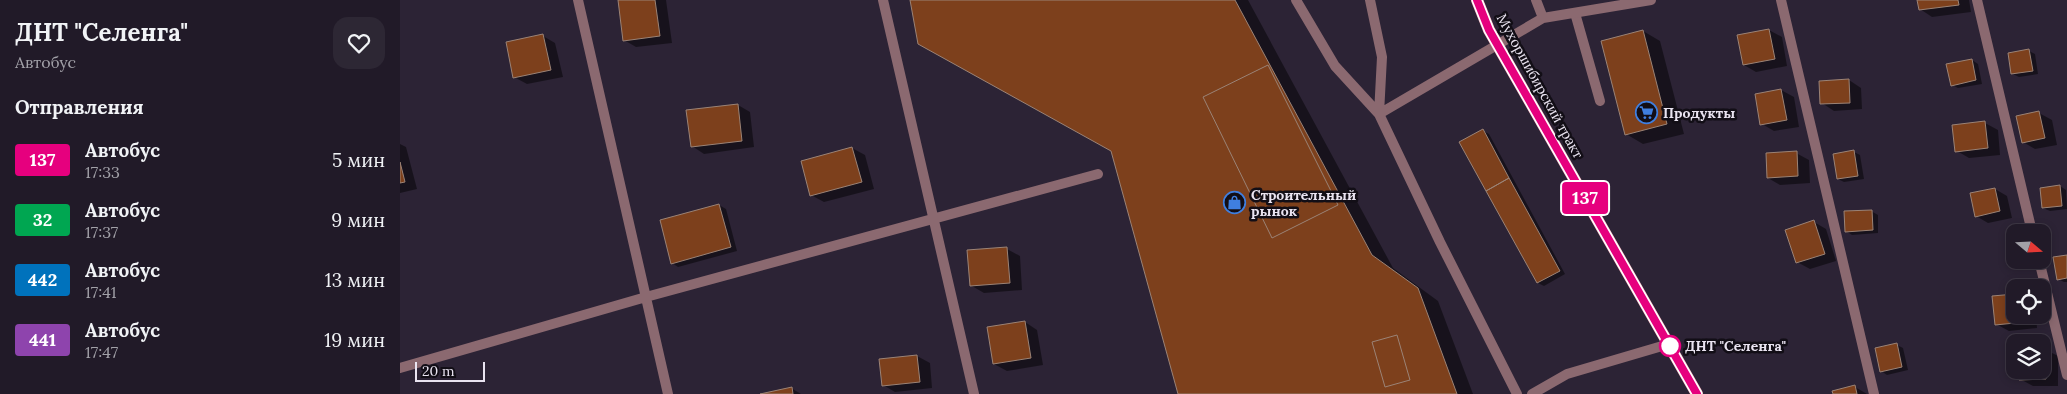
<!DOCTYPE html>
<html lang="ru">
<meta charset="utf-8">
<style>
body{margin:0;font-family:Lora,serif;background:#2d2734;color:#f1f3f6;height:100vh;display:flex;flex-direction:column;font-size:19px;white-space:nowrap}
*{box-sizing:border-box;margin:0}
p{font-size:16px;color:#a2a1a8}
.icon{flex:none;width:28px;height:28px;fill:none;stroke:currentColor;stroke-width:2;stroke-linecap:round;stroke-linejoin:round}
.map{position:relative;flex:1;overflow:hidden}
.drawer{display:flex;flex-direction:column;background:#211a28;width:400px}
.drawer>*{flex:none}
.badge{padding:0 10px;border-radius:4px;font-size:18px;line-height:32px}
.needle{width:32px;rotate:109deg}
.tools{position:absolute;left:1606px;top:224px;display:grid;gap:10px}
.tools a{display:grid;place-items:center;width:45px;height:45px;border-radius:10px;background:#211a28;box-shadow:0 2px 8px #0003,0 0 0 1px #3e3845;font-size:25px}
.scale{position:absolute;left:15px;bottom:12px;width:70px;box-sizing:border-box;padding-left:5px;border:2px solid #eae4f1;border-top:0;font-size:14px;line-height:18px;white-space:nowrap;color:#eae4f1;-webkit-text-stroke:4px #120e16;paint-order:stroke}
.map>.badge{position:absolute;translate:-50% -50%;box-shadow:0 0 0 2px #fff}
h2{padding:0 15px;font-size:19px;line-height:45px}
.round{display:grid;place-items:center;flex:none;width:52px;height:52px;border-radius:15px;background:#2d2734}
.head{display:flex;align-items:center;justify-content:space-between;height:85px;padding:0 15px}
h1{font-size:24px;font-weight:800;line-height:38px}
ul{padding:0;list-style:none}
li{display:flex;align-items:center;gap:15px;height:60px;padding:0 15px}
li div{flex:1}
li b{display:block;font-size:19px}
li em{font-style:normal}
li .badge{min-width:55px;font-weight:700;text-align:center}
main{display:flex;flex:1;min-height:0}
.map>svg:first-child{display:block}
.shadow{fill:#0007}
.building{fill:#7d401c;stroke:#9b8376}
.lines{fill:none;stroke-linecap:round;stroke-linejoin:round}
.lane{stroke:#8b6970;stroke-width:10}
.street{stroke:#8b6970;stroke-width:10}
.primary{stroke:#efaab9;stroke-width:12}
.line-casing{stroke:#fff;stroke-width:11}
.line{stroke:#e6007e;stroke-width:8}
.stop-dot{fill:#fff;stroke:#e6007e;stroke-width:2.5}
.labels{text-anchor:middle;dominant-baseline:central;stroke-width:5;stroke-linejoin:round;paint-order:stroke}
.street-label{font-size:14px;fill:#eae4f1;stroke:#120e16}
.poi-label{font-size:14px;font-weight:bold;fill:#eae4f1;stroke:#120e16;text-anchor:start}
.stop-label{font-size:14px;font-weight:bold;fill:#eae4f1;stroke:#120e16;text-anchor:start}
</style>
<main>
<section class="drawer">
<div class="head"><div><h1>ДНТ &quot;Селенга&quot;</h1><p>Автобус</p></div><a class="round"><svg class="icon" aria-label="heart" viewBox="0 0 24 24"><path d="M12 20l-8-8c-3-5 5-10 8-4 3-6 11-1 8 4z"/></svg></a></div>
<h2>Отправления</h2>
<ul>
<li><span class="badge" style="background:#e6007e;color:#fff">137</span><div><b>Автобус</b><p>17:33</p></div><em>5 мин</em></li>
<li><span class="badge" style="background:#00a651;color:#fff">32</span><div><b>Автобус</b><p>17:37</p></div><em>9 мин</em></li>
<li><span class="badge" style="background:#0072bc;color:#fff">442</span><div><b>Автобус</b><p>17:41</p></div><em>13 мин</em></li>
<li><span class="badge" style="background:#8e44ad;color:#fff">441</span><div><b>Автобус</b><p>17:47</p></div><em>19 мин</em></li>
</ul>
</section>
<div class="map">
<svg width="1667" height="394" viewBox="0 0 1667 394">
<rect width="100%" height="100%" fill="#2c2335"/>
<path class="shadow" d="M219 0H266L272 43 236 47 224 40Z
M511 0H848L993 268 1038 301 1073 394H779L712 151Z
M1519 0H1569L1571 12 1532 17 1520 9Z
M1369 30 1382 37 1387 66 1356 72 1344 65 1338 36Z
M1243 31 1260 41 1284 134 1243 144 1226 134Z
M143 36 155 43 163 77 127 84 114 77Z
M1629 51 1635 54 1638 74 1619 77 1613 74Z
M1572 60 1578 64 1582 84 1558 88 1552 85Z
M1449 80 1461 88 1462 109 1434 111 1422 103Z
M1381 90 1394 97 1399 127 1374 131 1362 124 1356 95Z
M338 105 350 112 354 147 304 154 292 146Z
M1639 113 1652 120 1657 145 1635 149 1623 142Z
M1585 123 1598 130 1600 155 1569 158 1557 151 1554 126Z
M1083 131 1089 134 1165 274 1144 286 1138 283 1061 143Z
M0 144 6 147 17 189 0 193Z
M452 148 465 155 474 189 424 202 411 195Z
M1454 152 1460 155 1464 179 1444 182 1438 179Z
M1396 153 1409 160 1410 183 1380 185 1368 178Z
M1660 186 1666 190 1667 209 1650 211 1643 208Z
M1595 189 1607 196 1612 218 1588 223 1576 216Z
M319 205 326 209 337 251 278 267 272 263Z
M1471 211 1478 215V233L1452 235 1446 231Z
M1414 222 1426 229 1436 261 1410 269 1397 262Z
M607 249 620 256 622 290 584 293 572 286Z
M1667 256V282H1664L1658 279Z
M1615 295V315H1636L1637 328 1609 331 1596 324Z
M625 322 637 330 643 365 607 371 594 364Z
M1497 345 1503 348 1508 370 1487 375 1481 371Z
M1642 348 1658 356V386H1633L1620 379V370H1642Z
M517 356 530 363 532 388 495 392 483 385Z
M1455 387 1467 394H1434Z
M391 388 401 394H366Z"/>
<path class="building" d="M218 0H255L260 36 223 41Z
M510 0H835L972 255 1018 288 1057 394H778L711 151 518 44Z
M1517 0H1558L1559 5 1519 10Z
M1369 29 1375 59 1343 65 1337 35Z
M1243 30 1267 124 1225 135 1201 41Z
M143 34 151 70 113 78 106 42Z
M1629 49 1633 71 1611 74 1608 53Z
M1572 59 1576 80 1551 86 1546 64Z
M868 65 938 205 872 238 803 97Z
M1449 79 1450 103 1420 104 1419 81Z
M1381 89 1387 120 1360 125 1355 94Z
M338 104 342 141 291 147 286 110Z
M1639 111 1645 138 1622 143 1616 116Z
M1585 121 1588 148 1555 152 1552 125Z
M1083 129 1109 178 1086 191 1059 142Z
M452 147 462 182 410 196 401 161Z
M1454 150 1458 176 1437 179 1433 154Z
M1397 151 1398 176 1367 178 1366 153Z
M0 162 5 182 0 183Z
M1109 178 1160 271 1137 283 1086 191Z
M1660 185 1662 206 1642 208 1640 188Z
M1595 188 1600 211 1575 217 1570 193Z
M319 204 331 247 271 264 260 220Z
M1472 210 1473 230 1445 232 1444 211Z
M1414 220 1425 254 1396 263 1385 230Z
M607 247 610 283 570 286 567 250Z
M1667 255V278L1657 280 1653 257Z
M1615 294V315H1624L1625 322 1595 325 1592 296Z
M625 321 631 358 593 364 587 327Z
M997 335 1010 380 985 387 972 342Z
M1497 343 1502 367 1480 372 1475 348Z
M1642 347H1645L1646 379 1619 380V370H1642Z
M517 355 520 382 482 386 479 359Z
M1455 385 1457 394H1433L1432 391Z
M392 387 393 394H360Z"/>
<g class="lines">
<path class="lane" d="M1175 13 1200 101"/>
<path class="street" d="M178 0 268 394
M483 0 574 394
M896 0 935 66 979 114 1040 242 1117 394
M970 0 982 57 979 114
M1136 0 1143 18
M1381 0 1474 394
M1577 0 1632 232
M979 114 1143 18 1251 0
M1639 260 1667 375
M0 368 246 297 698 174
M1132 394 1167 374 1269 344"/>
<path class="primary" d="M1077 0 1089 30 1297 394"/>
</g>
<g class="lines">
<defs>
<path id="line" d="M1077 0 1089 30 1297 394"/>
</defs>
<use href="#line" class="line-casing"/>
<use href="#line" class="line"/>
</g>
<defs>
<symbol id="supermarket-ring" viewBox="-11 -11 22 22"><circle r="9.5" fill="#120e16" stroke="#3f7fe0" stroke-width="1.5"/><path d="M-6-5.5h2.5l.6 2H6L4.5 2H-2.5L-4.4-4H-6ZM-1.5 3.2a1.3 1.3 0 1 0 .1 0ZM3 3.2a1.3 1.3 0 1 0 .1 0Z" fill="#3f7fe0"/></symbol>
<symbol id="shop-ring" viewBox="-11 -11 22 22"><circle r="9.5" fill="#120e16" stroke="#3f7fe0" stroke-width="1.5"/><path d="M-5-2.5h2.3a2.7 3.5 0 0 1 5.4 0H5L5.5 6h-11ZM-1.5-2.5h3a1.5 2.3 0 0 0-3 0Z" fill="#3f7fe0"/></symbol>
</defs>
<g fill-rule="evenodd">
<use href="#supermarket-ring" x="1234" y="100" width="25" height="25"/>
<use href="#shop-ring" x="822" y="190" width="25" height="25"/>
</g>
<circle class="stop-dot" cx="1270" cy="346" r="10"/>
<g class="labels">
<g class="street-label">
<text transform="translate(1140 86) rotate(61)">Мухоршибирский тракт</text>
</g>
<g class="poi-label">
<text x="1263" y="113">Продукты</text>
<text x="851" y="195">Строительный<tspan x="851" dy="16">рынок</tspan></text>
</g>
<g class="stop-label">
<text x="1285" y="346">ДНТ "Селенга"</text>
</g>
</g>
</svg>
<div class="tools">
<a><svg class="needle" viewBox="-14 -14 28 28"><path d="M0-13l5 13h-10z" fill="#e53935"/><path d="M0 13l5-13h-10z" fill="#a2a1a8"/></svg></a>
<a><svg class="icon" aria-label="locate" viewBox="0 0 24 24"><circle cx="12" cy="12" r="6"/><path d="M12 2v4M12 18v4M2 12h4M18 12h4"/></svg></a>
<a><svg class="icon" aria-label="layers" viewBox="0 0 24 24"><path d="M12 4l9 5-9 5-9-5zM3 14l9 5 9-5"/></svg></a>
</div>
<div class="scale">20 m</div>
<b class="badge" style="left:1185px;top:198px;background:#e6007e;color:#fff">137</b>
</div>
</main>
